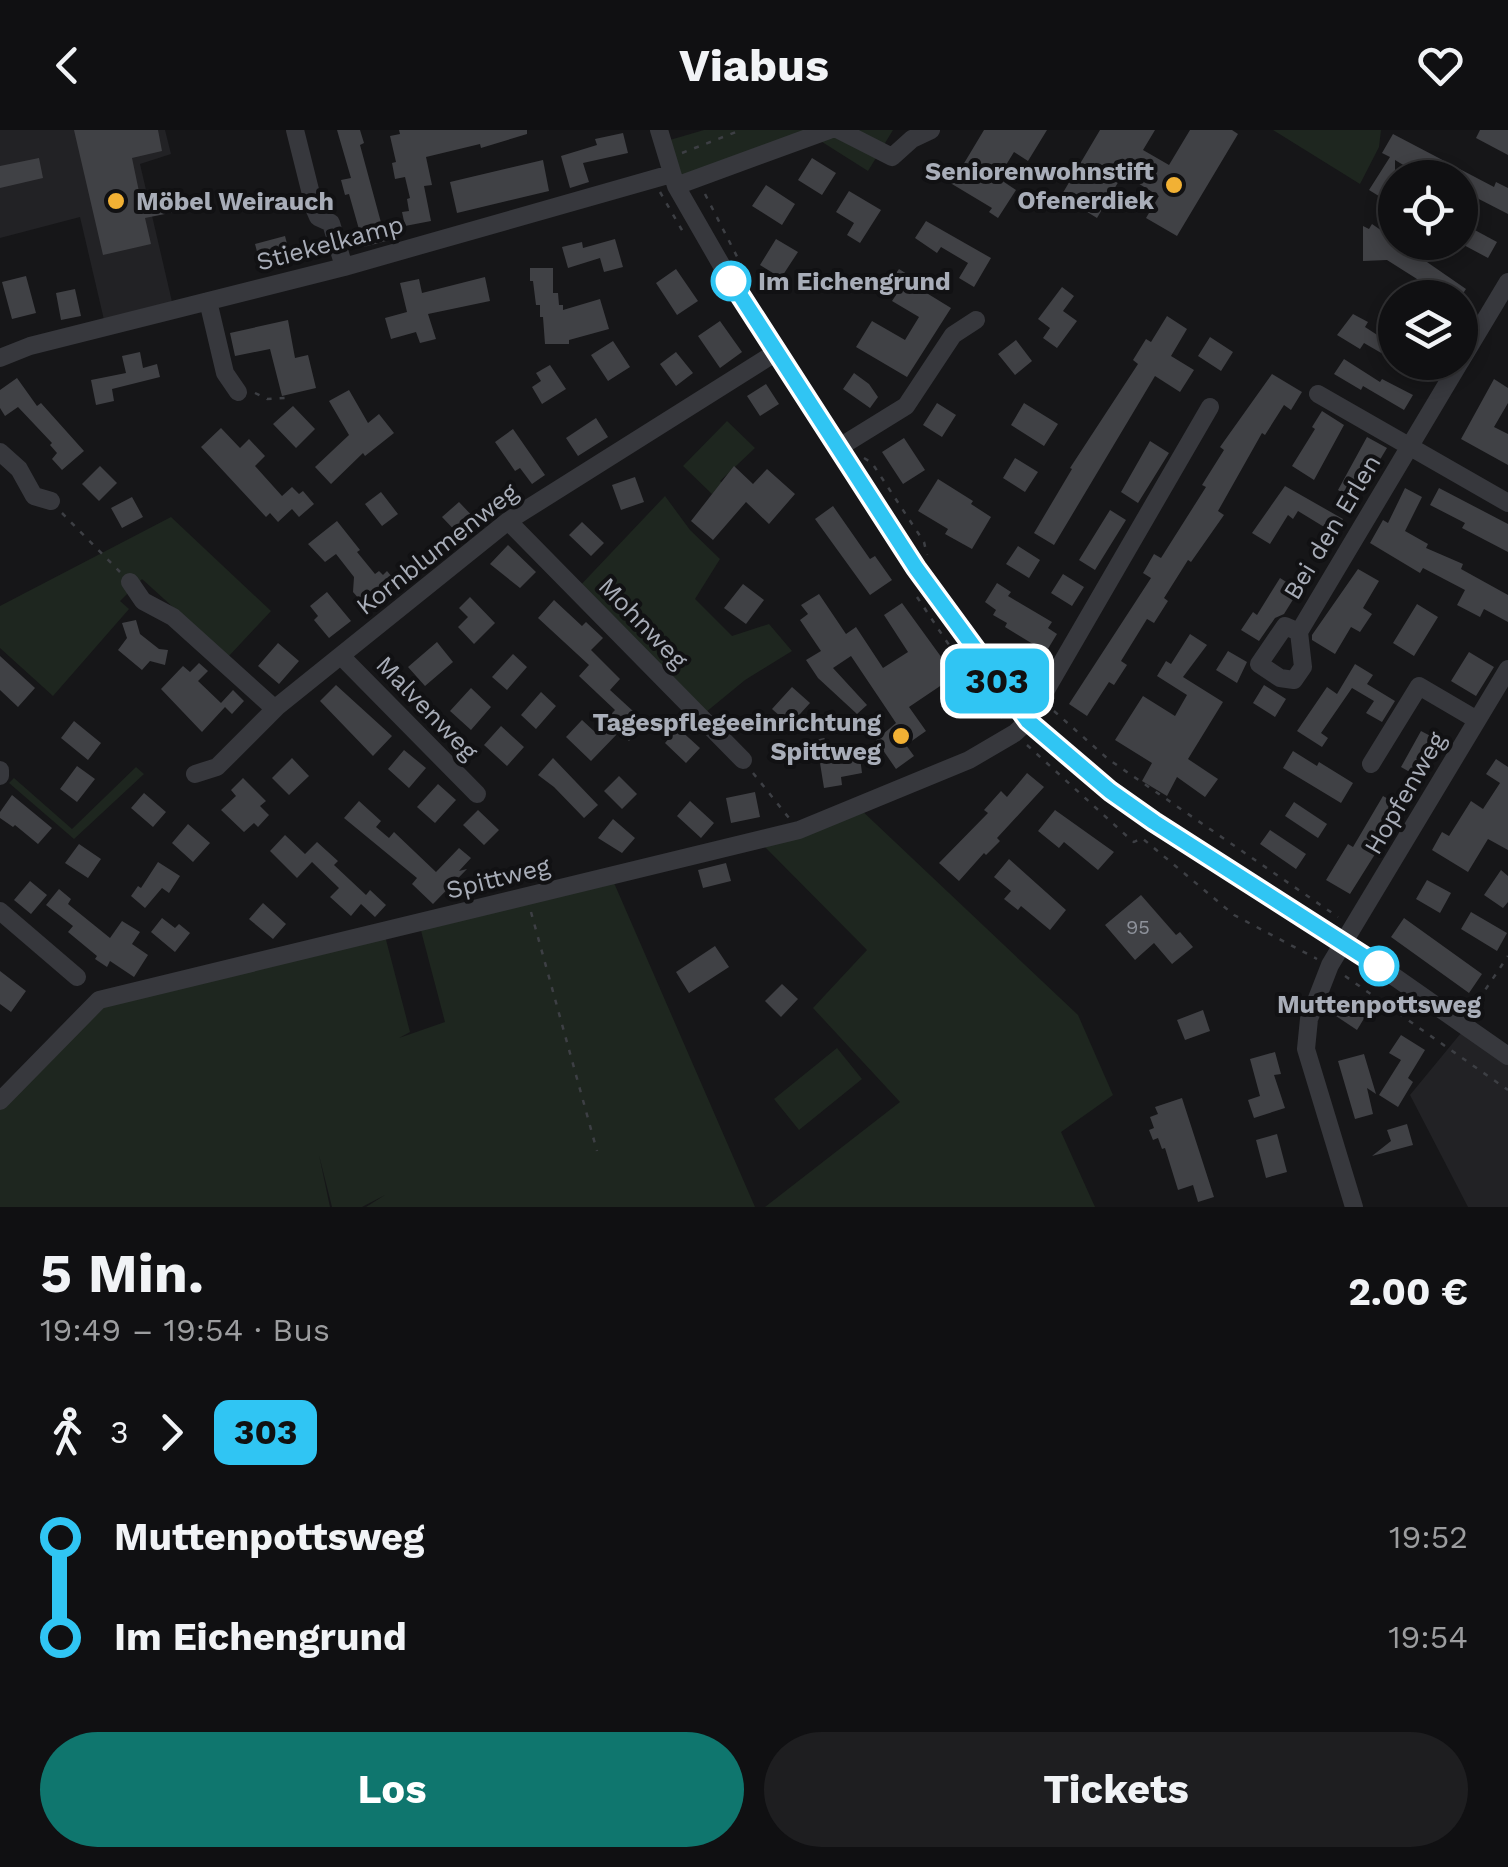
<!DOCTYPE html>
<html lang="de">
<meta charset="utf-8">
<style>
body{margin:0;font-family:"Work Sans",sans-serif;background:#1e1e20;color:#f1f3f6;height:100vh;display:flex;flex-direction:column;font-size:38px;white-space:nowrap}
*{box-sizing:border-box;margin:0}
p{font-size:32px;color:#9c9d9f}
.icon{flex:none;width:55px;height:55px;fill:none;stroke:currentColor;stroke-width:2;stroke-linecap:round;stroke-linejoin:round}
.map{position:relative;height:1077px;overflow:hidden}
.panel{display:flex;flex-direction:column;background:#101012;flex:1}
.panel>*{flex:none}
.badge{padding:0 20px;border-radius:15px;font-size:35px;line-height:65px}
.controls{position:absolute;left:1378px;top:30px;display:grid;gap:20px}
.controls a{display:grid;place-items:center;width:100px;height:100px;border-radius:50%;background:#101012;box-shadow:0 5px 15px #0003,0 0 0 2px #303032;font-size:50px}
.map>.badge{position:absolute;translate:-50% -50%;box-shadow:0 0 0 5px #fff}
.legs{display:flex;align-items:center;gap:15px;height:110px;padding:0 40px;font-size:32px}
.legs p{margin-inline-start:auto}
.head{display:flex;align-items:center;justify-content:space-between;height:170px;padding:0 40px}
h1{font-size:55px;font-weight:700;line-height:75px}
.primary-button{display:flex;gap:20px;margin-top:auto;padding:20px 40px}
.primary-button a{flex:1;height:115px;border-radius:60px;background:#0f766e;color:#fff;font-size:40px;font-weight:700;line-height:115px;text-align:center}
.primary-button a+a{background:#1e1e20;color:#f1f3f6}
ul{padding:0 40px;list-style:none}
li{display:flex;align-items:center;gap:35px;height:100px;font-size:38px}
li i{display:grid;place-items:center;width:15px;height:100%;margin:0 12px;background:currentColor}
li i::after{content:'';width:25px;height:25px;margin:-12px;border:8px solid;border-radius:50%;background:#101012}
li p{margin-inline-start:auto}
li:first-child i{background:linear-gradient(#0000 50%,currentColor 0)}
li:last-child i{background:linear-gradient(currentColor 50%,#0000 0)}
header{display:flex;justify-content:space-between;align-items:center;height:130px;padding:0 40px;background:#101012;font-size:45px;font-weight:700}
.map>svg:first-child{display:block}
.built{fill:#222225}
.green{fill:#1e261f}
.building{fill:#404145}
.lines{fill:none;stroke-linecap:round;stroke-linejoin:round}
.path{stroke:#3d3f44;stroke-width:2.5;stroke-dasharray:5 8;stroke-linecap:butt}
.minor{stroke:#37383d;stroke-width:18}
.line-1-casing{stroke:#fff;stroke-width:22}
.line-1{stroke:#30c5f3;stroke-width:15}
.poi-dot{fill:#f2b134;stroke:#111113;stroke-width:4}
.stop-1-dot{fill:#fff;stroke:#30c5f3;stroke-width:5}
.labels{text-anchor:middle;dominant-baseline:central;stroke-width:8;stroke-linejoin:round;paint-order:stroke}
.number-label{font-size:20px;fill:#8e929b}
.poi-label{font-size:25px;font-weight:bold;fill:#a8adb8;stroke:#111113;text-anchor:end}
.street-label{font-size:25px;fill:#a8adb8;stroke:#111113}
.stop-label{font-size:25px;font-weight:bold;fill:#a8adb8;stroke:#111113;text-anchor:start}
</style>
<header><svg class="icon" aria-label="back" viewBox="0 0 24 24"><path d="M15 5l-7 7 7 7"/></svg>Viabus<svg class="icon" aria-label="heart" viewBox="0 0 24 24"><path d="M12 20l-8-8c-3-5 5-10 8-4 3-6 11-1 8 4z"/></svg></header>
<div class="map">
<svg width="1508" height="1077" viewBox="0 0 1508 1077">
<rect width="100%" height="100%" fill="#161618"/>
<path class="built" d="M0 0H165L171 24 140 34 173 176 105 194 80 87 0 108Z
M1461 903 1508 935V1077H1468L1410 965Z"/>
<path class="green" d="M704 0H893L868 41 819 10 675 51 663 12Z
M1273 0H1381L1379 17 1360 54Z
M727 291 755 318 720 351 722 353 712 364 683 336Z
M665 366 690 400 720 429 695 469 732 506 769 494 792 521 745 550 700 587 576 460Z
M171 387 271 481 228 527 142 449 120 471 129 479 53 566 0 518V476Z
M136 637 144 644 74 709 9 653 14 648 72 699Z
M858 677 1078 885 1113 965 1061 1002 1095 1077H765L900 972 813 878 867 820 758 710Z
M611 746 755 1077H366L385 1065 362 1077H332L319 1025 330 1077H0V978L101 871 384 802 410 902 399 908 445 892 419 793Z
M837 918 862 949 799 1000 774 969Z"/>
<path class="building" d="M74 0H158L162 21 132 28 142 76 172 70 175 82 145 88 151 114 103 125Z
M337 0H360L364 13 360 15 386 111 364 117 349 64 345 65 341 50 351 48Z
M399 0H527V4L481 18 480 14 426 27 432 55 424 56 431 91 405 96 402 82 409 81 407 69 410 68 405 47 395 49 392 33 396 32 390 6 400 4Z
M984 0H1047L1028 31 1014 22 998 48 1016 60 998 88 989 82 992 78 932 42 960 40Z
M1100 0H1155L1143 20 1169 35 1190 0H1232L1238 4 1177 106 1146 88 1159 66 1123 44 1097 88 1061 66Z
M1480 0H1508V25L1476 8Z
M623 3 628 23 583 33 589 52 570 58 561 26 597 15 595 9Z
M1393 4 1494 57 1496 52 1508 58V84L1473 66 1471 71 1460 65V48H1425L1395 30V76L1369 60 1390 27 1382 23Z
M39 28 43 48 0 58V36Z
M812 28 836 43 822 65 798 50Z
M543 30 549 61 457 83 450 52Z
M766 55 795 74 782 95 752 76Z
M849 61 881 80 860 113 847 105 854 93 836 82Z
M926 91 991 128 974 157 959 148 968 133 941 117 937 123 915 108Z
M1460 92 1497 112 1488 128 1460 113Z
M1372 94 1466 159 1460 168H1447L1387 130 1363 131V96L1369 99Z
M285 106 291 129 261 137 255 114Z
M615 109 623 137 604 142 600 128 568 138 562 117 582 112 583 118Z
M776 109 798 122 781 148 760 135Z
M530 138H553V163H558L559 175H563V180L600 169 609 199 569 210V214H545L543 187H540V175H536L533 151H530Z
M676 139 698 171 677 185 656 153Z
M899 139 923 154 920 159 951 178 907 247 856 217 872 191 905 210 919 187 892 171 898 162 888 155Z
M26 146 36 183 12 189 2 152Z
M485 147 490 171 428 184 436 209 420 213 416 202 391 209 385 188 407 182 400 153 419 149 422 163Z
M1062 157 1074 166 1063 181 1077 191 1057 218 1043 208 1050 198 1038 189Z
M75 159 81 186 61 190 56 163Z
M1353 184 1368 192 1365 197 1385 210 1395 194V231L1364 213 1360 219 1337 205Z
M1167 186 1187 199 1171 226 1194 240 1180 262 1155 246 1054 415 1034 403 1072 339 1070 338 1138 234 1133 230 1146 209 1151 212Z
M288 190 295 228 308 225 316 258 282 266 270 219 235 226 230 203Z
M720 191 742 222 720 238 698 206Z
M1210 207 1233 222 1221 241 1198 226Z
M1016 210 1032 231 1015 245 998 224Z
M613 211 630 237 608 251 591 225Z
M140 222 143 238 157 234 160 247 112 259 114 271 96 275 91 250 126 243 122 226Z
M676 222 693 243 676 256 660 234Z
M1344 229 1380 252 1382 249 1413 265 1404 280 1363 256 1361 260 1334 244Z
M550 235 566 259 542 274 532 257 541 251 536 243Z
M854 243 869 254 878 267 870 278 843 259Z
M1272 244 1302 262 1291 280 1284 275 1265 305 1262 303 1218 381 1224 385 1191 432 1188 430 1164 468 1168 471 1154 493 1147 489 1121 531 1127 535 1114 555 1109 552 1087 586 1069 574 1151 448 1143 443 1154 424 1161 428 1206 357 1202 355 1224 320 1220 317Z
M17 248 37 276 41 273 84 321 62 340 52 329 57 323 50 315 52 313 18 277 5 286 0 278V260Z
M1494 249 1508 258V273L1494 297 1508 304V335L1461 309Z
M766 254 779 274 760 286 747 266Z
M349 260 368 293 379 284 394 303 365 326 363 323 331 354 315 337 349 305 329 271Z
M937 273 956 285 942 307 923 295Z
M1024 273 1058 294 1044 316 1011 295Z
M293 276 315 299 296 318 273 294Z
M1322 281 1344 295 1314 350 1292 336 1315 299 1312 297Z
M596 288 608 307 578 326 566 308Z
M221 298 240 318 249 309 265 326 255 336 282 366 292 357 299 364 303 361 314 374 299 387 292 379 278 392 270 383 266 387 201 317Z
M513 299 545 345 532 354 520 338 515 341 495 312Z
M1367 307 1387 318 1355 371 1338 360Z
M904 308 925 340 903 354 882 322Z
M1150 311 1169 323 1138 373 1121 362Z
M1015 328 1038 342 1025 362 1003 348Z
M100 336 117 353 99 371 82 354Z
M734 336 753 354 767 339 795 364 769 394 746 372 713 410 691 391Z
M635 347 644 372 621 380 612 355Z
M938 349 973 371 971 374 991 387 972 419 945 404 948 399 918 381Z
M1285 356 1343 389 1334 403 1298 381 1293 389 1288 385 1270 414 1252 403Z
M1405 358 1422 367 1405 401 1428 414 1426 418 1463 434 1461 439 1508 465V492L1484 479 1480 487 1457 475 1465 460 1423 438 1420 443 1370 413 1383 390 1388 393Z
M1439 358 1508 394V422L1462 398 1465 393 1430 375Z
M381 362 398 384 382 396 365 374Z
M132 367 143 387 122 398 111 378Z
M459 372 478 392 462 408 442 387Z
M833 376 870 429 875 426 892 450 870 465 815 389Z
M1110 380 1126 390 1095 440 1079 430Z
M337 391 360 420 357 422 375 444 379 441 383 445 387 441 397 453 378 472 360 470 353 462 354 447 336 424 325 432 308 414Z
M582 392 604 413 591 426 569 405Z
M508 415 536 442 520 458 490 434Z
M1018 416 1040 430 1029 448 1006 434Z
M1358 439 1379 451 1363 478 1372 484 1360 502 1351 497 1335 524 1312 510V505Z
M1063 444 1084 457 1072 476 1051 463Z
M1280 448 1299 460 1284 484 1275 488 1259 511 1241 500 1253 482 1257 485Z
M997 453 1011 462 1008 466 1052 492 1048 498 1057 504 1046 522 1005 497 1007 493 993 485 996 480 985 472Z
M743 454 764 470 746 494 724 478Z
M327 462 351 491 329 508 314 490 318 486 310 476Z
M819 464 846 504 856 497 883 538 908 522 884 485 902 473 955 546 909 577 926 601 906 615 914 626 896 639 876 610 896 593 851 526 833 538 867 575 857 584 818 548 806 530 821 521 800 490 808 484 801 475Z
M470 467 495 493 474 514 458 497 468 487 459 478Z
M554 470 582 496 586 492 603 508 591 520 620 549 610 560 646 593 629 611 619 602 591 631 566 607 582 590 595 602 615 580 579 546 589 535 538 488Z
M1417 474 1438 487 1414 526 1393 513Z
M136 490 140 504 159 519 168 520 165 535 150 531 142 540 118 520 127 508 122 493Z
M1190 504 1207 515 1183 547 1223 572 1188 629 1218 649 1205 667 1177 647 1167 666 1142 651 1152 633 1115 610 1143 566 1175 586 1187 565 1157 546 1166 531 1171 534Z
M437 512 453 532 425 556 408 537Z
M278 513 299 531 279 554 258 536Z
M1228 521 1247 532 1237 553 1216 540Z
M1469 522 1494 537 1476 566 1451 551Z
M513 524 527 537 507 560 492 547Z
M0 526 35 558 18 577 0 560Z
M199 533 208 541 198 551 221 573 233 560 244 571 232 584 225 577 202 602 161 559 183 536 190 542Z
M1355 534 1373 545 1367 554 1395 571 1382 592 1366 583 1374 571 1352 558 1321 603 1328 608 1322 617 1297 601 1327 557 1337 564Z
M336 555 392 606 373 626 320 571Z
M1264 555 1286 569 1275 587 1253 573Z
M792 557 810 573 790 595 772 579Z
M471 558 491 577 471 600 450 581Z
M541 562 556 576 536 599 521 585Z
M74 591 101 613 88 630 61 608Z
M501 596 524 617 507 636 484 615Z
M678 598 700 618 686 633 665 613Z
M1421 601 1442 612 1422 649 1401 637Z
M824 608 833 616 836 626 844 631 860 628 862 643 841 647 842 655 824 658 820 633 812 627 804 629 800 613Z
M404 620 426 638 409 658 388 639Z
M1293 621 1317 636 1319 632 1353 653 1341 673 1283 638Z
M292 628 309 646 289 665 272 648Z
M553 628 598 675 584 688 554 657 538 645Z
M1496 629 1508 637V720L1488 709 1468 742 1432 720 1442 702 1449 706 1471 671 1483 679 1500 653 1486 644Z
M77 636 95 649 77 672 60 659Z
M1027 643 1044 657 997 708 1000 711 986 725 984 723 959 751 939 733 988 683 984 680 1001 661 1007 667Z
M619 646 637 664 622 679 604 661Z
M243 648 266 671 260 676 269 685 258 697 254 693 244 702 221 680 236 666 231 660Z
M438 654 456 670 435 693 417 677Z
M755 662 760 687 731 693 726 668Z
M144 663 166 682 153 697 131 678Z
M12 665 52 698 38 714 15 695 13 697 0 688V682Z
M1383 666 1404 678 1350 764 1326 750 1348 714 1353 717Z
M359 671 381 691 376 697 389 708 394 702 436 742 459 718 471 728 459 741 467 739 433 774 412 754 417 748 344 688Z
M690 671 714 693 701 708 677 686Z
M1294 672 1327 694 1318 708 1285 686Z
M478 680 499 700 484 715 463 695Z
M1055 680 1114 722 1098 740 1064 712 1059 718 1038 701Z
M613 689 635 708 622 723 598 708Z
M188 694 210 713 193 732 172 713Z
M1270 700 1306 724 1296 739 1260 714Z
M285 705 305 724 317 712 338 731 334 735 366 765 370 760 386 775 375 787 361 774 351 786 330 767 339 758 312 732 297 748 270 721Z
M79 714 101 729 88 748 65 733Z
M1009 729 1066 780 1050 800 1021 776 1018 780 1004 769 1011 761 994 747Z
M158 732 180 746 169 763 162 758 145 778 131 766 138 756 141 758Z
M726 733 731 751 703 758 698 740Z
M1501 740 1508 746V772L1503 778 1484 765Z
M1427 750 1451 763 1440 783 1416 769Z
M30 751 47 765 31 784 14 770Z
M59 759 71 769 68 774 110 808 122 791 140 802 132 814 148 825 134 847 110 831 107 837 95 829 97 826 68 802 73 796 46 775Z
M1141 765 1176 805 1180 802 1193 817 1172 834 1154 813 1135 830 1105 795Z
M263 773 286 794 273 809 249 789Z
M1471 782 1507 803 1497 821 1461 799Z
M162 788 175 798 179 794 190 803 175 822 151 802Z
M1404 788 1482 844 1469 863 1391 807Z
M715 816 729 837 689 863 676 842Z
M0 841 26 861 11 882 0 874Z
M782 854 798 869 781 887 765 871Z
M1347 869 1368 882 1357 900 1336 886Z
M1203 880 1210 901 1185 910 1177 890Z
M1401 905 1425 920 1408 948 1413 952 1398 977 1379 965 1401 930 1389 923Z
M1275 922 1281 944 1274 945 1285 978 1254 988 1248 970 1260 966 1250 929Z
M1364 924 1376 964 1367 958 1373 984 1355 989 1338 931Z
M1182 968 1214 1067 1198 1072 1193 1055 1178 1060 1165 1018 1162 1019 1158 1008 1153 1010 1149 1000 1154 998 1150 987 1158 984 1155 977Z
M1407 994 1413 1015 1372 1026 1391 1011 1387 1000Z
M1277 1004 1287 1042 1266 1048 1256 1010Z"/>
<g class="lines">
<path class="path" d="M682 23 741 0
M660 62 686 107
M705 64 749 150
M255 263 267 269 287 268
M864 328 872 333 924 412 927 425
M62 383 120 442
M917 467 967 542 1005 591
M999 523 1031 557
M1054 581 1108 629 1338 787
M1027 615 1130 709 1134 712 1142 708 1234 785 1317 829
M753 643 789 688
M531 782 597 1021
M1345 846 1508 960
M1471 881 1508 826"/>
<path class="minor" d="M295 0 315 80 318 87 331 93 344 137
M659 0 676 56 730 150 916 438 1028 591 1110 661 1154 692 1379 836 1508 926
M839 0 892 27 912 9 931 0
M676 56 829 0
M208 171 225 243 238 262
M0 228 30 216 344 137 671 44
M1460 232 1508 152
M1318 264 1508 373
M838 318 906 276 953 205 976 190
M0 322 19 339 34 366 51 371
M508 391 743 630
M130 452 143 471 173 487 275 579
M1299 502 1303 537 1294 550 1280 548 1259 534 1285 496 1299 502 1460 232
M341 526 477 664
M1371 634 1419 556 1477 590
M0 640V646
M195 644 217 637 278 576 508 391 778 221
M0 781 77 847
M0 971 99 870 799 700 969 630 1015 603 1028 591 1210 277
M1354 1077 1306 919 1309 889 1330 835 1508 539"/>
</g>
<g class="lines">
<defs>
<path id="line-1" d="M731 151 916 438 1028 591 1110 661 1154 692 1379 836"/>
</defs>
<use href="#line-1" class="line-1-casing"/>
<use href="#line-1" class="line-1"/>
</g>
<g class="poi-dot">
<circle cx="1174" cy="55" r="10"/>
<circle cx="116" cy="71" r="10"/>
<circle cx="901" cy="606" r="10"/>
</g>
<g class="stop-1-dot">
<circle cx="731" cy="151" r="18"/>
<circle cx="1379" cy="836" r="18"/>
</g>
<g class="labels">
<g class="number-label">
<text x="1138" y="797">95</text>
</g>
<g class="poi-label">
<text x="1154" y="41">Seniorenwohnstift<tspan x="1154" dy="29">Ofenerdiek</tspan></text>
<text x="136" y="71" text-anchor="start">Möbel Weirauch</text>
<text x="881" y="592">Tagespflegeeinrichtung<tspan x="881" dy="29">Spittweg</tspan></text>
</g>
<g class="street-label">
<text transform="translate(330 113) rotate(-15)">Stiekelkamp</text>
<text transform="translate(1332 397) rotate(-59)">Bei den Erlen</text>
<text transform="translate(437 419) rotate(-38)">Kornblumenweg</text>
<text transform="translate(643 493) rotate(46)">Mohnweg</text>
<text transform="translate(427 578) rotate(46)">Malvenweg</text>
<text transform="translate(1405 663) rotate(-60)">Hopfenweg</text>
<text transform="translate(498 748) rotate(-14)">Spittweg</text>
</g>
<g class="stop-label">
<text x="758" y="151">Im Eichengrund</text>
<text x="1379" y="874" text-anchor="middle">Muttenpottsweg</text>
</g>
</g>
</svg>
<div class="controls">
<a><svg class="icon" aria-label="locate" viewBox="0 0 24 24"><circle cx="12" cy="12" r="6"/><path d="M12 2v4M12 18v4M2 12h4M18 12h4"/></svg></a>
<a><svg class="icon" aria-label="layers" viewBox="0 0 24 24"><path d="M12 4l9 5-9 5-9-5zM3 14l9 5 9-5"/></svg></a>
</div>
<b class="badge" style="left:997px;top:551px;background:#30c5f3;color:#111">303</b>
</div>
<section class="panel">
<div class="head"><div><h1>5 Min.</h1><p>19:49 – 19:54 · Bus</p></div><b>2.00 €</b></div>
<div class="legs"><svg class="icon" aria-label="walk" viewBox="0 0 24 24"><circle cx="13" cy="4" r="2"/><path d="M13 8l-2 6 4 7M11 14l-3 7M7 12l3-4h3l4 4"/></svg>3<svg class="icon" aria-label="forward" viewBox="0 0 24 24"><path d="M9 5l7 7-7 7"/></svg><b class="badge" style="background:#30c5f3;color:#111">303</b></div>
<ul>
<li><i style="color:#30c5f3"></i><b>Muttenpottsweg</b><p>19:52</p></li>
<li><i style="color:#30c5f3"></i><b>Im Eichengrund</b><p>19:54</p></li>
</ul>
<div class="primary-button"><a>Los</a><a>Tickets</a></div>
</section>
